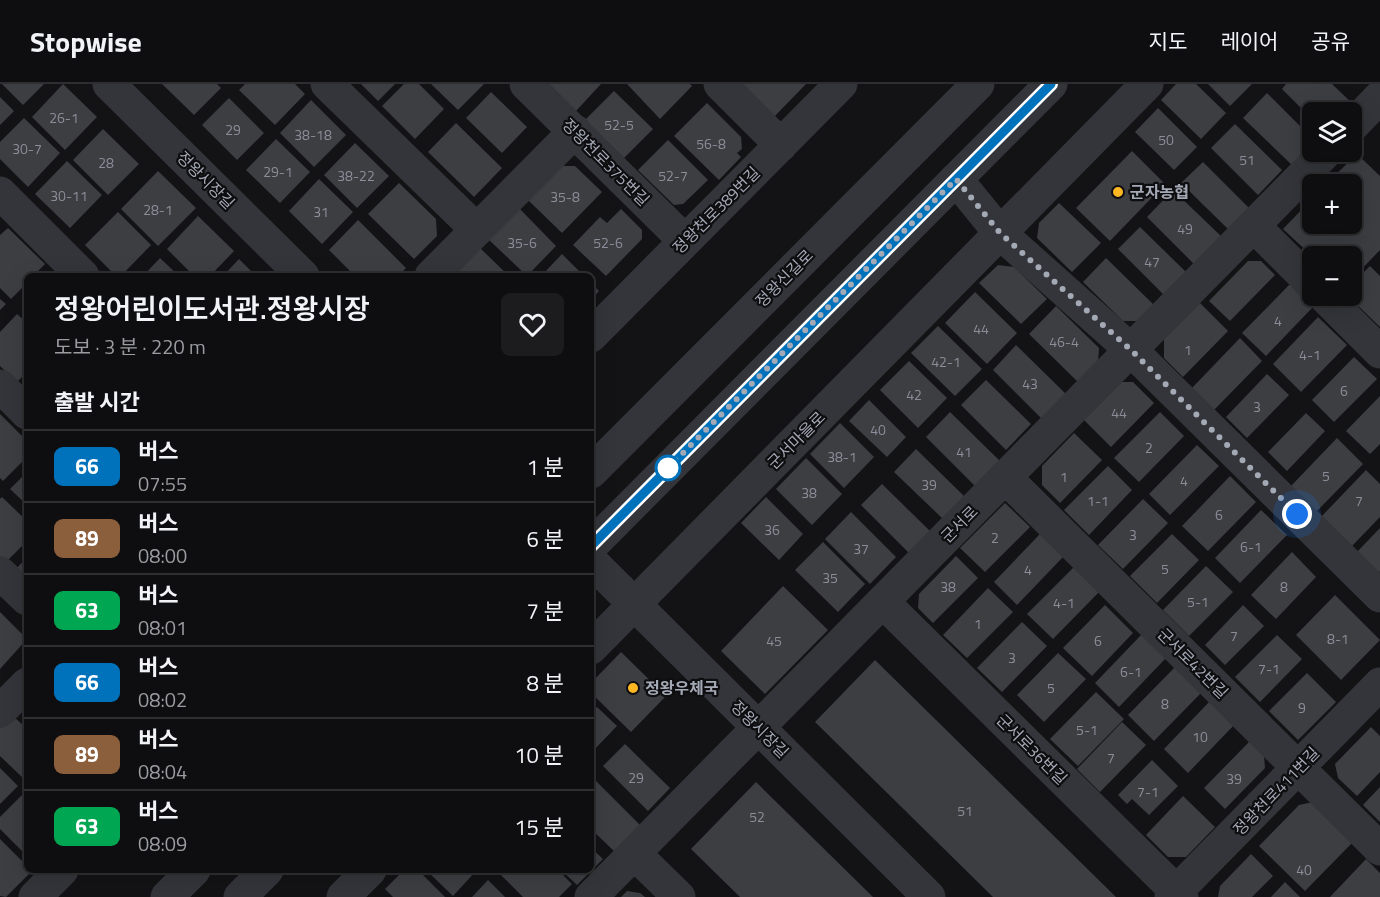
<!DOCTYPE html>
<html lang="ko">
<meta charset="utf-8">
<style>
body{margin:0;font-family:"Titillium Web","Noto Sans KR",sans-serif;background:#1c1c1e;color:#f1f3f6;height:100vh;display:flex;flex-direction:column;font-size:22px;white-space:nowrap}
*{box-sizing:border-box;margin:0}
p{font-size:20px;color:#9b9c9f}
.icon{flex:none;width:33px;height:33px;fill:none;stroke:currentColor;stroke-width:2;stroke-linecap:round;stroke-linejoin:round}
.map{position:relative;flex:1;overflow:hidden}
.sheet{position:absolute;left:24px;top:189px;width:570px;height:600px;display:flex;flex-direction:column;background:#0e0e10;border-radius:9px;box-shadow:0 6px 24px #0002,0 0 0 2px #2e2e30}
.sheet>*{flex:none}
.badge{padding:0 12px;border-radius:9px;font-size:21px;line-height:39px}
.buttons{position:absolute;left:1302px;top:18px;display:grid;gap:12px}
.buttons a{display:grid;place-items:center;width:60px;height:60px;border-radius:9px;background:#0e0e10;box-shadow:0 6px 24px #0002,0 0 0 2px #2e2e30;font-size:30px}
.you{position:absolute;width:30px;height:30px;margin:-15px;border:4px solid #fff;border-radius:50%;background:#1a73e8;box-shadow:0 0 0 9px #1a73e833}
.map>.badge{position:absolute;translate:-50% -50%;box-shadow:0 0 0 3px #fff}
h2{padding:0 30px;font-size:22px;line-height:54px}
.round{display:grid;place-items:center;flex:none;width:63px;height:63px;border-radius:9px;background:#1c1c1e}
.head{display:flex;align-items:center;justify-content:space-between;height:102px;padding:0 30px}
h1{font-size:28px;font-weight:600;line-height:45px}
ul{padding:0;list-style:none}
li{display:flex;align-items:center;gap:18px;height:72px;padding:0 30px;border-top:2px solid #2e2e30}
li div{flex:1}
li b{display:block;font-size:22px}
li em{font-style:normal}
li .badge{min-width:66px;font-weight:700;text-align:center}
header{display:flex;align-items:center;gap:36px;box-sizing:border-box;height:84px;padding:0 30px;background:#0e0e10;border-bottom:2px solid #2e2e30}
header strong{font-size:28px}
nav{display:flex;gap:33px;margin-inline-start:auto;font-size:21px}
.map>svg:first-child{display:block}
.building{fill:#3d3e42}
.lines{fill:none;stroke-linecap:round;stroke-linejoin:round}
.minor{stroke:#34353a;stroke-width:33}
.line-casing{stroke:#fff;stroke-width:14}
.line{stroke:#0072bc;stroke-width:9}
.walk{stroke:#a4a9b6;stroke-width:6;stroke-dasharray:0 10.8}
.poi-dot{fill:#fdb722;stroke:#0e0e10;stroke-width:2}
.stop-dot{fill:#fff;stroke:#0072bc;stroke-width:3}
.labels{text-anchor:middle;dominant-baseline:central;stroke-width:4.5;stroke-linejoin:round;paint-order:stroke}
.number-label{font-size:14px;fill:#8a8e99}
.street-label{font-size:16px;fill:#a4a9b6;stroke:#0e0e10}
.poi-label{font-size:16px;font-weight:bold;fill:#a4a9b6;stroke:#0e0e10;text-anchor:start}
</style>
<header>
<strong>Stopwise</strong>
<nav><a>지도</a><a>레이어</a><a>공유</a></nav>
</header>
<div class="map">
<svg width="1380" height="813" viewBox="0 0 1380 813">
<rect width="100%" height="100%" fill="#131315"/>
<path class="building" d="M2 0H44L23 21Z
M63 0 97 33 65 66 32 33Z
M162 0H217L221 4 194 31Z
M245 0H295L305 10 275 41 239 6Z
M361 0H395L378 17Z
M404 0H419L444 25 415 55 382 22Z
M431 0H484L458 26Z
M549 0H601L576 27Z
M627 0H690L692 2 660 35Z
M738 0H806L773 34Z
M1176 0H1196L1226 29 1201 55 1161 16Z
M1208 0H1252L1230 22Z
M1286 0H1332L1353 20 1345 28H1312V35L1282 5Z
M614 7 653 45 624 74 585 36Z
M491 8 527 43 502 69 466 34Z
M1267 9 1312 54V64L1294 83 1243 34Z
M0 13 14 27 0 41Z
M229 14 264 49 237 76 202 41Z
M311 16 346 51 314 83 280 49Z
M707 19 741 53 742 65 737 69 741 73 719 96 674 52Z
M1158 24 1197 63 1174 86 1135 48Z
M24 34 60 69 28 103 0 75V58Z
M456 39 502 84 474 113 428 68Z
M1235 40 1282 86 1258 111 1211 64Z
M103 45 139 80 108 111 73 76Z
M276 55 310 88 280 119 246 86Z
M668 56 708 96 683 120 674 121 638 86Z
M355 59 389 92 357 124 324 91Z
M1132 67 1165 100 1110 157 1076 124Z
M1357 70 1380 92V166L1352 195V172H1312L1283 145 1312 115V140H1352V100H1326Z
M67 77 102 111 70 144 35 110Z
M1203 78 1252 127 1231 148 1181 99Z
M561 82H575L602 108 562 149 528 116Z
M158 87 196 124 158 162 121 125Z
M319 95 353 128 322 160 289 127Z
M399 99 436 135 437 152 414 175 368 130Z
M1173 106 1223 154 1196 182 1147 133Z
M1059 119 1101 159 1072 188 1037 154 1039 139Z
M518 123 556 162 527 192 487 154Z
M621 125 642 146V155L606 192 573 161 600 133 607 139Z
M118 128 151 161 121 192H116L85 161Z
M198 132 234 167 210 192H194L167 165Z
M358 136 406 184 398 192H355L329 166Z
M1140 143 1186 188 1164 211 1118 165Z
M8 144 45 180 33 192H27V199L11 215 0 204V151Z
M480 164 509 192H452Z
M562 170 584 192H541Z
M160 174 179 192H143Z
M1106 174 1155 222 1139 237H1123L1083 198Z
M239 175 256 192H223Z
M1248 177H1261L1275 191 1230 237 1209 217Z
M998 181 1014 183 1047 215 1021 240 979 199Z
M1370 182 1380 192V243L1348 212H1352V200Z
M591 199 599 207 591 216Z
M1290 200 1313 223 1266 272 1242 249Z
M975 208 1017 249 987 280 945 239Z
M0 215 6 220 0 226Z
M1200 219 1228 247 1183 293 1164 274V255Z
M1056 222 1099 264 1098 279 1079 299 1029 250Z
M17 230 27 239V288L17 298 0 282V248Z
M1318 233 1347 261 1301 308 1273 280Z
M938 242 982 285 955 312 911 269Z
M1240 254 1262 277 1214 326 1192 304Z
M1016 261 1068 312 1043 336 993 286Z
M1354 273 1377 295 1334 338 1312 316Z
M909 277 947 314 918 344 880 306Z
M1267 290 1289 311 1247 354 1226 333Z
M986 296 1031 340 1006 366 961 321Z
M1121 298H1133L1154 319 1111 363 1084 336Z
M1380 312V360L1370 370 1346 347Z
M869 316 906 353 887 373 849 337Z
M950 328 1003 380 978 405 926 353Z
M1160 328 1184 352 1139 398 1114 374Z
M1306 329 1325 347 1287 387 1268 368Z
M0 330 27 357V373L3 397 0 394Z
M840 339 874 373 844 404 810 370Z
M1074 349 1102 376 1060 419 1042 401V382Z
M1337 354 1363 380 1316 428 1290 403Z
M1197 361 1219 382 1170 431 1149 410Z
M916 365 965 413 943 435 894 388Z
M806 374 842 410 812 441 776 405Z
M1108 382 1132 406 1089 451 1064 426Z
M1366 386 1380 400V433L1351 463 1321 433Z
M27 388V421L10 405Z
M1230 392 1256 418 1208 467 1182 442Z
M882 400 930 447 909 469 861 421Z
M2 413 27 437V457L6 478 0 472V415Z
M766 413 803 450 779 476 741 439Z
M1143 415 1168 439 1123 485 1098 461Z
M1005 419 1030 443 985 488 960 464Z
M1261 426 1287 451 1240 499 1215 474Z
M851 428 896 473 870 500 825 455Z
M1380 444V487L1378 490 1356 469Z
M1040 450 1063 473 1017 521 994 498Z
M1172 450 1199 476 1157 519 1130 492Z
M823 458 865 500 838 528 795 486Z
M1292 468 1316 493 1276 535 1251 511Z
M956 472 978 494 933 539 918 524 919 510Z
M27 473V496L16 485Z
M1075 482 1100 507 1053 555 1027 530Z
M1206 482 1233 508 1189 552 1163 526Z
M783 502 828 546 765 610 721 567Z
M988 504 1013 528 967 574 943 551Z
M1335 511 1380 556 1341 596 1296 551Z
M1105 521 1133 549 1092 592 1063 564Z
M1243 521 1264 542 1225 581 1205 561Z
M0 528 27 555 0 585Z
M1022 538 1047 562 1002 608 977 584Z
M1142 550 1166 574 1119 623 1095 599Z
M1277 551 1302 575 1260 618 1235 593Z
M621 568 666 612 631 648 591 609V599Z
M1058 569 1086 595 1044 638 1017 611Z
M875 576 1116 813H993L815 638Z
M1176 582 1202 608 1154 657 1128 631Z
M1307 589 1336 618 1298 656 1269 627Z
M1096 608 1124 635 1078 682 1050 655Z
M1211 616 1235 640 1188 689 1164 665Z
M597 623 617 642 591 669V629Z
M12 631 27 645V692L24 695 0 672V644Z
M1122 638 1146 661 1100 708 1077 685Z
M1371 643 1380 652V688L1357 712 1338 694 1335 680Z
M1250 657 1264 672 1265 684 1225 725 1204 704Z
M625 660 670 704 648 727 603 682Z
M1152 676 1178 702 1149 731 1132 715 1127 720 1118 711Z
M0 684 18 702 0 720Z
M593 694 642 743 616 769 591 745Z
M756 698 873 813H740L691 765Z
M1380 703V738L1363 721Z
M25 708 27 710V772L0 745V733Z
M1183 712 1215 743 1186 773H1168L1146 751Z
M1313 718 1353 758 1305 807 1259 762 1299 721Z
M0 755 27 782V786H33L6 813 0 812Z
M591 764 603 775 577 801 561 786H591Z
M1251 770 1273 792 1252 813H1218L1220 802Z
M1366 775 1380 789V813H1330Z
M404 786H418L445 813H393L385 805Z
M426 786H477L453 812Z
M500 786H558L572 800 559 813H523L498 788Z
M488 796 505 813H472Z
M1285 798 1300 813H1271Z
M627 807 640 809 645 813H621Z"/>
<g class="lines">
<path class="minor" d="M109 0 303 192
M327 0 477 146
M526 0 685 157
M720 0 781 61
M1352 42 1380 13
M956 95 1000 149 1131 266 1380 512
M0 109 83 192
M1254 142 1312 200
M431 192 575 47
M1324 212 1380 268
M591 252 841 0
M0 302 27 329
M591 388 978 0
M1005 393 1380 765
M591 462 1051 0
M591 477 929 813
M0 489 27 515
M883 518 1182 813
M591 564 1147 0
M0 627 27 600
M634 769 679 813
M35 813 62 786
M167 813 194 786
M240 813 267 786
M343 813 370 786
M591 813 1326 68
M1171 813 1380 600"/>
</g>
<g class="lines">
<defs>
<path id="line" d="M591 462 1051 0"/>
</defs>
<use href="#line" class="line-casing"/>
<use href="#line" class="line"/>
<path class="walk" d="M668 384 956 95 1000 149 1131 266 1297 430"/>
</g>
<g class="poi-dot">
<circle cx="1118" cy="108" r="6"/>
<circle cx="633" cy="604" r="6"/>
</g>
<circle class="stop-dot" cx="668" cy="384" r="12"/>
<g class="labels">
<g class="number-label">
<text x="64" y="33">26-1</text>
<text x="619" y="40">52-5</text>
<text x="233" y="45">29</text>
<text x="313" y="50">38-18</text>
<text x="1166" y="55">50</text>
<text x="711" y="59">56-8</text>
<text x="27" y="64">30-7</text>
<text x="1247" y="75">51</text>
<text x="106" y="78">28</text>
<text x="278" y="87">29-1</text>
<text x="356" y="91">38-22</text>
<text x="673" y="91">52-7</text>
<text x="69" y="111">30-11</text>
<text x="565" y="112">35-8</text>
<text x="158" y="125">28-1</text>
<text x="321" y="127">31</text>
<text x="1185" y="144">49</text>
<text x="522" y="158">35-6</text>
<text x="608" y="158">52-6</text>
<text x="1152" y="177">47</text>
<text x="1278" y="236">4</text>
<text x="981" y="244">44</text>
<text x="1064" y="257">46-4</text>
<text x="1188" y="265">1</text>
<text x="1310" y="270">4-1</text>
<text x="946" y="277">42-1</text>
<text x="1030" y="299">43</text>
<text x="1344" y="306">6</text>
<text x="914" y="310">42</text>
<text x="1257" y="322">3</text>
<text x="1119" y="328">44</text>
<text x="878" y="345">40</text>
<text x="1149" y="363">2</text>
<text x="964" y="367">41</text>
<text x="842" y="372">38-1</text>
<text x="1326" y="391">5</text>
<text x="1064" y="392">1</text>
<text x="1184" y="396">4</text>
<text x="929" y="400">39</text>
<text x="809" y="408">38</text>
<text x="1098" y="416">1-1</text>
<text x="1359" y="416">7</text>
<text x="1219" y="430">6</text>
<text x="772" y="445">36</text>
<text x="1133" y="450">3</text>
<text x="995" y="453">2</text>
<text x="1251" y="462">6-1</text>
<text x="861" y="464">37</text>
<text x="1165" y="484">5</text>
<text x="1028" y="485">4</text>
<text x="830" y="493">35</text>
<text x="948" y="502">38</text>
<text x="1284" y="502">8</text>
<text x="1198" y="517">5-1</text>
<text x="1064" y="518">4-1</text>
<text x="978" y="539">1</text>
<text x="1234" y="551">7</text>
<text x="1338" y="554">8-1</text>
<text x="774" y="556">45</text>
<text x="1098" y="556">6</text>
<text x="1012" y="573">3</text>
<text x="1269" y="584">7-1</text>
<text x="1131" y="587">6-1</text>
<text x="1051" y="603">5</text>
<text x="1165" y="619">8</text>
<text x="1302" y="623">9</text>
<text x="1087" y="645">5-1</text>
<text x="1200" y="652">10</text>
<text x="1111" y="673">7</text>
<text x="636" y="693">29</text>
<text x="1234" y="694">39</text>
<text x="1148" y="707">7-1</text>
<text x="965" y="726">51</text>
<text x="757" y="732">52</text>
<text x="1304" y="785">40</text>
</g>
<g class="street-label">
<text transform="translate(606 78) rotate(45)">정왕천로375번길</text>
<text transform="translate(206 96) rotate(45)">정왕시장길</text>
<text transform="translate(716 126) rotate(-45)">정왕천로389번길</text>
<text transform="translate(784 194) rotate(-45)">정왕신길로</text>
<text transform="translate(796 356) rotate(-45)">군서마을로</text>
<text transform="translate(959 440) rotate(-45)">군서로</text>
<text transform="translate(1193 579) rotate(45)">군서로42번길</text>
<text transform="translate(760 645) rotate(45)">정왕시장길</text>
<text transform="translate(1032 665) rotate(45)">군서로36번길</text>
<text transform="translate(1276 707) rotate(-46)">정왕천로411번길</text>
</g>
<g class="poi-label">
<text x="1130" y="108">군자농협</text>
<text x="645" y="604">정왕우체국</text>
</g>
</g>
</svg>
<div class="buttons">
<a><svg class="icon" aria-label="layers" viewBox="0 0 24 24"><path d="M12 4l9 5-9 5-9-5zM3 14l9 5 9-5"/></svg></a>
<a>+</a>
<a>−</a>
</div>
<div class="you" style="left:1297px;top:430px"></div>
<section class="sheet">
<div class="head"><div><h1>정왕어린이도서관.정왕시장</h1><p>도보 · 3 분 · 220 m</p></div><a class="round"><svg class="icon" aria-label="heart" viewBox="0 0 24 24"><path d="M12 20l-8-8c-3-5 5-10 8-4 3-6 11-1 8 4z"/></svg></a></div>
<h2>출발 시간</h2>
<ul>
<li><span class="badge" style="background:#0072bc;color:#fff">66</span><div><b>버스</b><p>07:55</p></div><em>1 분</em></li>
<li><span class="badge" style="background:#8b5e3c;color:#fff">89</span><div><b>버스</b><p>08:00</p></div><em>6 분</em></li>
<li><span class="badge" style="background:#00a651;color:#fff">63</span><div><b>버스</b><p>08:01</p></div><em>7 분</em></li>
<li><span class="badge" style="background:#0072bc;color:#fff">66</span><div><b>버스</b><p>08:02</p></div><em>8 분</em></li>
<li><span class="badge" style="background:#8b5e3c;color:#fff">89</span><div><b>버스</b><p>08:04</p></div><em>10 분</em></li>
<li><span class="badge" style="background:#00a651;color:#fff">63</span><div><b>버스</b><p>08:09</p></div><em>15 분</em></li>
</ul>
</section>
</div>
